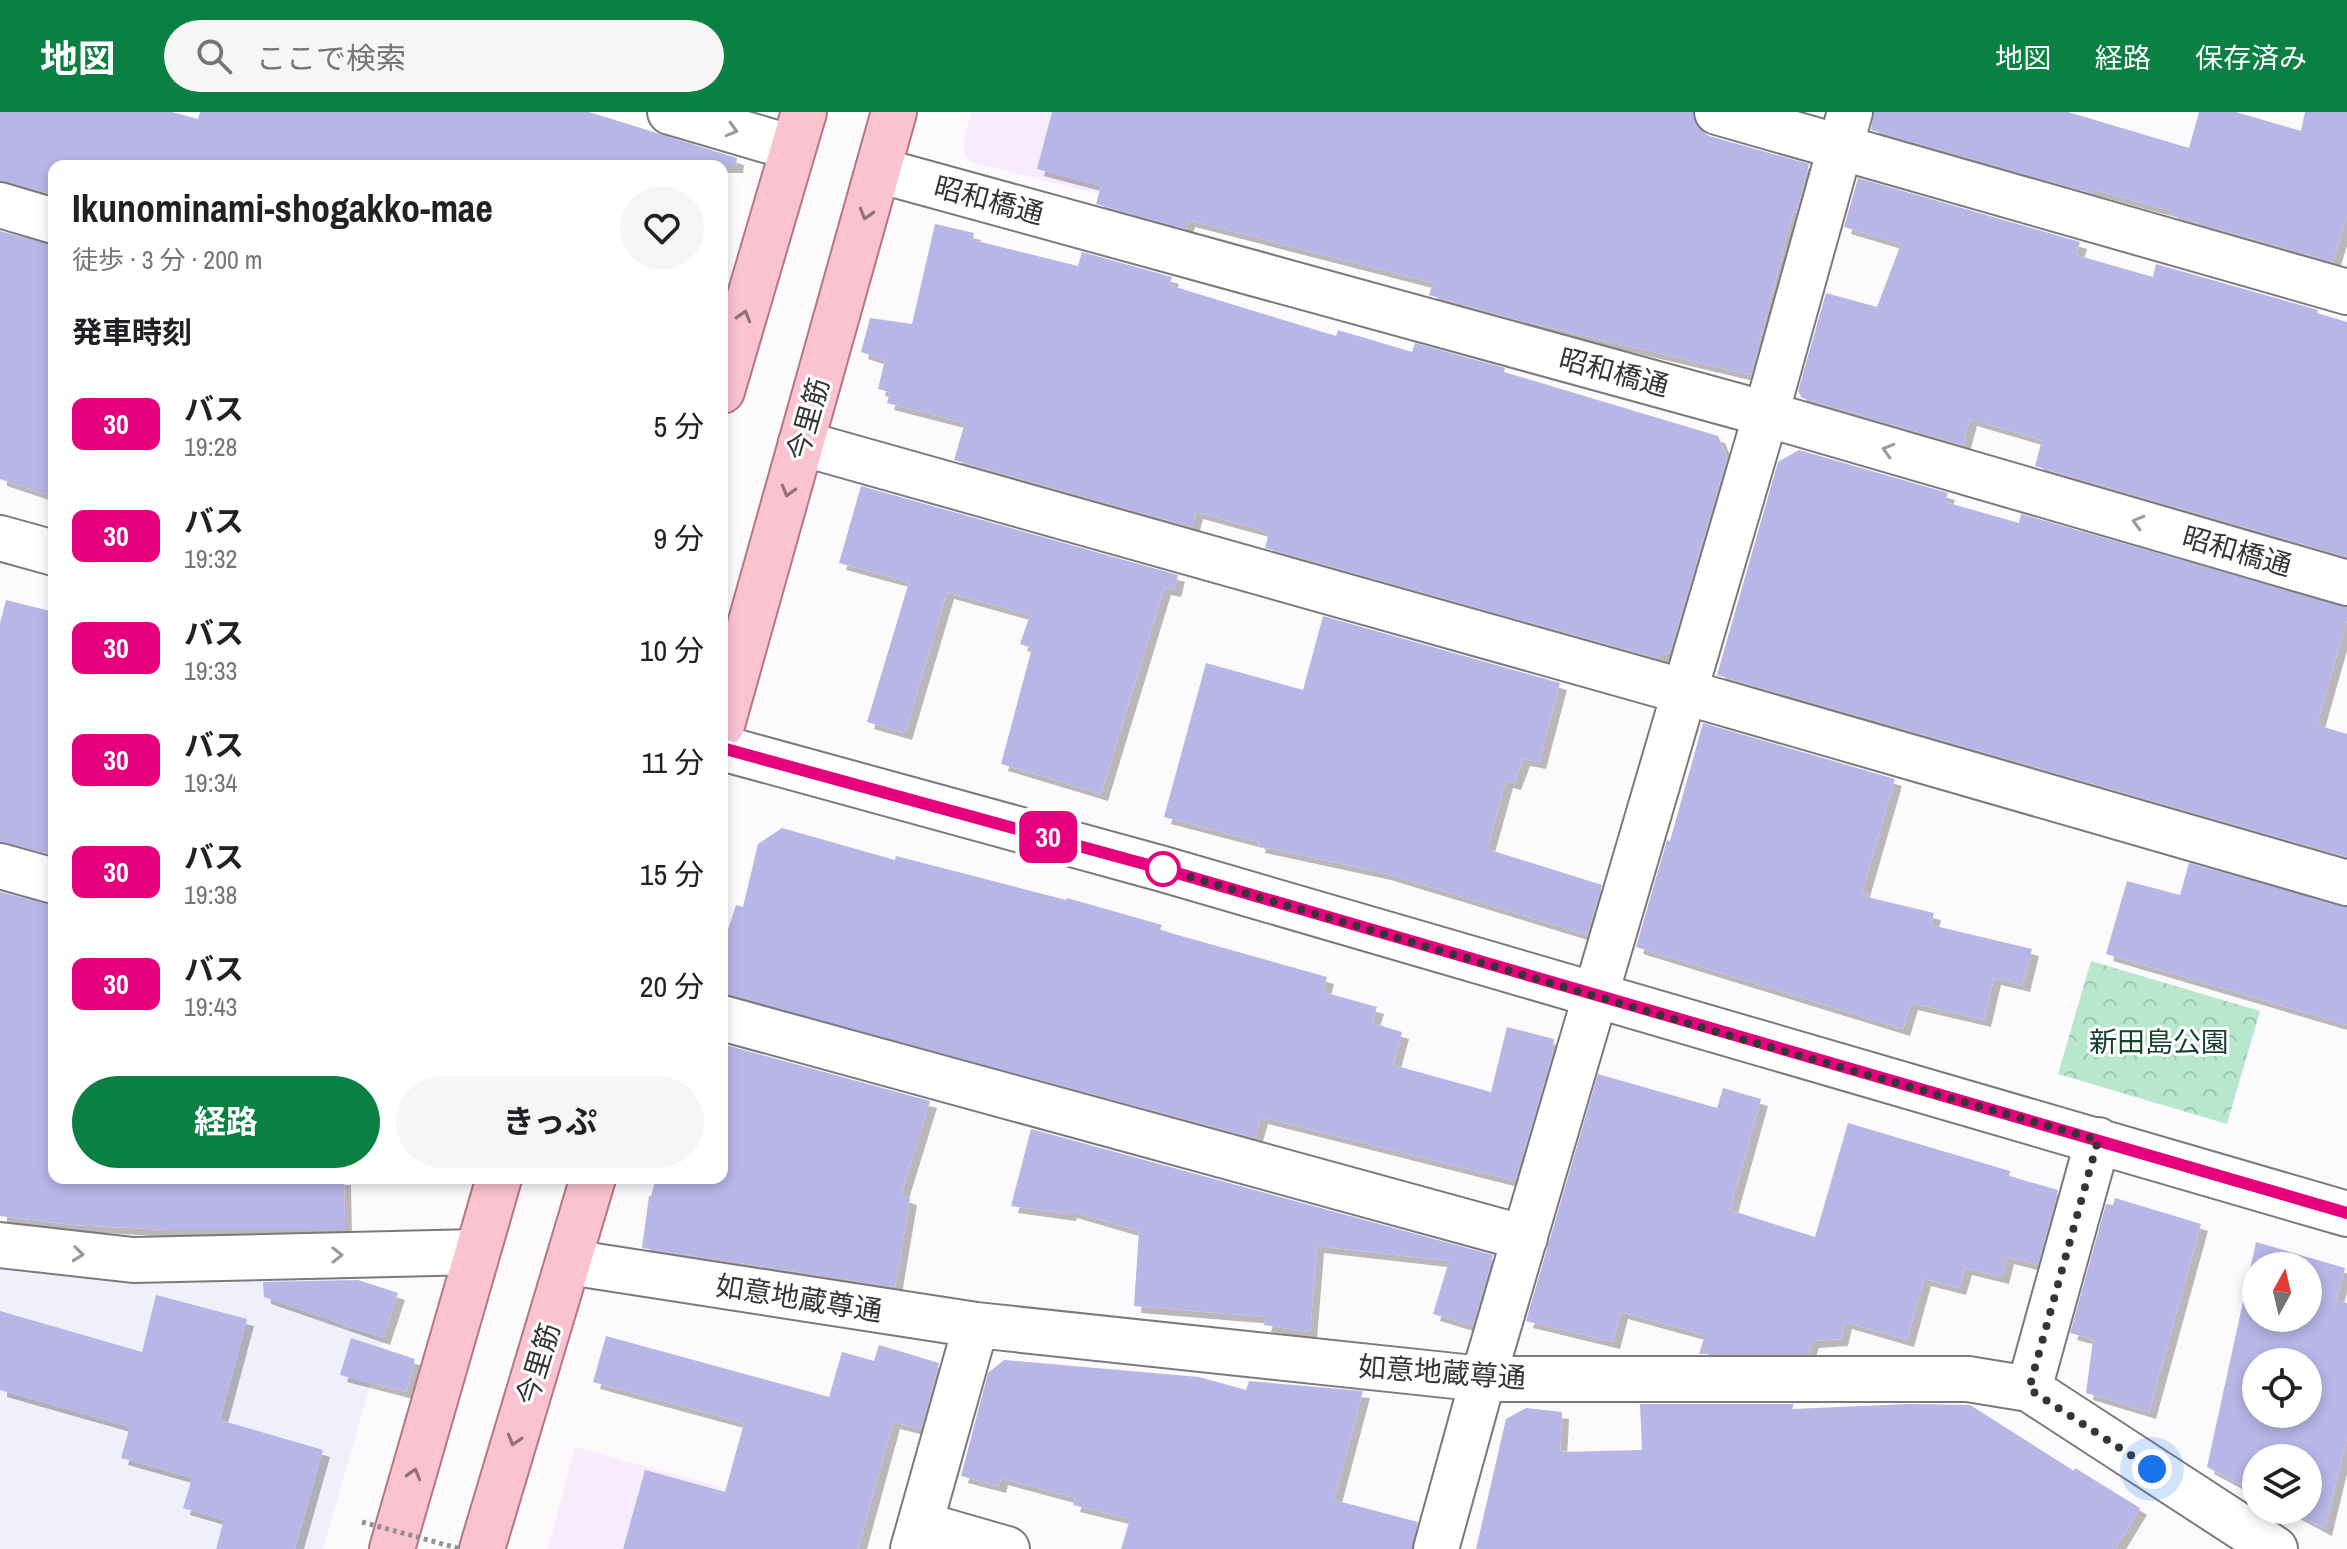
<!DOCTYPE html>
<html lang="ja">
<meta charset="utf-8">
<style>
body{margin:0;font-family:"Archivo Narrow","Noto Sans JP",sans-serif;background:#f6f6f6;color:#202124;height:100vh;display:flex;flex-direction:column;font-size:30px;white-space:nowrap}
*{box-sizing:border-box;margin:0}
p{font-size:26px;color:#757577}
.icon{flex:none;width:44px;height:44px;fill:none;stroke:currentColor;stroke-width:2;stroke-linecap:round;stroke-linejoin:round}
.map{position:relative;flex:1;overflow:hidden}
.details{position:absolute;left:48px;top:48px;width:680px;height:1024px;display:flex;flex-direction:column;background:#fff;border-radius:16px;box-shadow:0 4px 12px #0003}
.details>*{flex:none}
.badge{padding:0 16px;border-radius:12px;font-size:28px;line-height:52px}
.needle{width:52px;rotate:8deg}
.tools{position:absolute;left:2242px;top:1140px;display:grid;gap:16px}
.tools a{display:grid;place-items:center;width:80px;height:80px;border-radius:50%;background:#fff;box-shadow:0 4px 12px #0003;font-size:40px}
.you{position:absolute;width:40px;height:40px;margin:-20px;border:6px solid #fff;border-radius:50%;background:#1a73e8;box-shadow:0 0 0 12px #1a73e833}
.map>.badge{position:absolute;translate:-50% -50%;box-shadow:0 0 0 4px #fff}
h2{padding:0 24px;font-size:30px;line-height:72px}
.round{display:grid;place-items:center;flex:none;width:84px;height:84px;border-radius:42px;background:#f6f6f6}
.head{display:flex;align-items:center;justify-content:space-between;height:136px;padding:0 24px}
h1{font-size:38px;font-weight:700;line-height:60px}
.primary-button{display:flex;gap:16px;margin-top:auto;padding:16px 24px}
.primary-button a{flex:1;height:92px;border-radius:48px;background:#0b8043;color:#fff;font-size:32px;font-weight:700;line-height:92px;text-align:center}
.primary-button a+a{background:#f6f6f6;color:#202124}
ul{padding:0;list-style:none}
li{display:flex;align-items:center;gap:24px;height:112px;padding:0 24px}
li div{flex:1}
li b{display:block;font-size:30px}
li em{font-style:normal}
li .badge{min-width:88px;font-weight:700;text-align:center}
header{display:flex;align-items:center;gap:48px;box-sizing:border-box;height:112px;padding:0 40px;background:#0b8043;color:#fff}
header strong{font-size:38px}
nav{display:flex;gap:44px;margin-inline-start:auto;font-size:28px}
.search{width:560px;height:72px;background:#f6f6f6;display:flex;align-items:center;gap:20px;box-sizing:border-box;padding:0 28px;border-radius:44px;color:#757577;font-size:30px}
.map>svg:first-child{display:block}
.commercial{fill:#f6ecfd}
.education{fill:#f0effc}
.forest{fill:url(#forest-crowns)}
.building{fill:#b8b5e7;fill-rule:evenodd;filter:url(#shadow)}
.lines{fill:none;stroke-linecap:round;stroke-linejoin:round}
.minor-casing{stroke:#7b797c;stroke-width:48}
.major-casing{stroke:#b47785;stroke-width:48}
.minor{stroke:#fff;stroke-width:44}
.major{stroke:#fbc2d0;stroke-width:44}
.path-bridge{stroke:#949294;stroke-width:5;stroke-dasharray:4 4;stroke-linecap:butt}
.oneway{stroke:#9a9a9a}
.oneway2{stroke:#8f747b}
.line-casing{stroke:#fff;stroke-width:18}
.line{stroke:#e6007e;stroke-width:12}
.walk{stroke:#363536;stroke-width:8;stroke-dasharray:0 14.4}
.stop-dot{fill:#fff;stroke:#e6007e;stroke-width:4}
.labels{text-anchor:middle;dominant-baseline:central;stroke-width:6;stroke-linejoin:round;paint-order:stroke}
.street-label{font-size:28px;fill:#363536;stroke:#fff}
.park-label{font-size:28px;fill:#16422e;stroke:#fff}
</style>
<header>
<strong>地図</strong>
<div class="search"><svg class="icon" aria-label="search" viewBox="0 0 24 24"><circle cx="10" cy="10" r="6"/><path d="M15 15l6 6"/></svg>ここで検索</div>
<nav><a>地図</a><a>経路</a><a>保存済み</a></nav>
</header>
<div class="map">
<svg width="2347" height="1437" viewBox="0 0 2347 1437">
<defs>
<pattern id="forest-crowns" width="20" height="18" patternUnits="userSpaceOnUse" patternTransform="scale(2)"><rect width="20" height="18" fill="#b8e7cd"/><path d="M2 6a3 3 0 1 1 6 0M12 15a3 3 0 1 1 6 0" fill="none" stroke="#9fc7b1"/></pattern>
<filter id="shadow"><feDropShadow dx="7" dy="7" stdDeviation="0" flood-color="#0004"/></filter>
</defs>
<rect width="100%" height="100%" fill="#fcfafd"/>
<path class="commercial" d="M971 0H1123L1102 83 974 51 965 44 963 31Z
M575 1335 780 1391 768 1437H548Z"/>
<path class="education" d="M0 1157 148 1171 347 1159 342 1216 385 1222 323 1437H0Z"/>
<path class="forest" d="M2091 849 2260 899 2227 1012 2058 962Z"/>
<path class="building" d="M0 0H172L198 7 200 0H589L737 46 736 54H54V83L0 69Z
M1052 0H1693L1699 17 1709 24 1809 52 1796 101 1793 100 1751 263 1518 208 1429 183 1433 171 1188 108 1186 117 1096 92 1101 74 1037 57Z
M1874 0H2068L2189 36 2199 0H2236L2301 19 2305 0H2347V103L2333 150 2170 103 2171 99 2095 78 2094 82 1871 18Z
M1858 66 2080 130 2076 143 2153 165 2156 152 2318 198 2317 201 2347 210V445L2035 354 2042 328 1970 307 1963 333 1802 286 1798 279 1826 181 1877 195 1901 132 1844 115Z
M935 112 974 121 973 128 1078 154 1082 140 1172 165 1169 173 1336 224 1338 218 1412 240 1415 231 1505 256 1504 260 1718 324 1727 346 1670 540 1656 546 1265 436 1269 420 1196 400 1192 415 954 348 965 311 887 291 890 280 878 277 885 248 861 240 870 206 912 212Z
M0 119 54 133V385L0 367Z
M1799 338 1948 381 1945 390 2019 411 2021 402 2347 495V507L2317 613 2347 622V745L1717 563 1778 350Z
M861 374 1178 463 1174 478 1164 476 1101 682 1001 652 1032 536 1020 532 1030 503 947 480 905 621 867 610 909 470 839 451Z
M6 488 54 500V743L0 730V511Z
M1323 504 1560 571 1539 650 1523 647 1514 671 1506 669 1487 737 1602 773 1587 823 1384 761 1258 734 1259 730 1164 705 1206 551 1303 578Z
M1703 611 1895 667 1862 781 1868 782 1867 785 1934 801 1931 813 2032 837 2023 873 1994 866 1984 908 1911 891 1903 917 1636 835 1667 728 1670 729Z
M782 716 895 748 896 744 1066 788 1067 786 1162 813 1160 818 1327 865 1323 880 1377 895 1372 911 1402 920 1393 953 1491 980 1507 915 1554 927 1551 948 1515 1069 1261 1005 1255 1026 722 882V836L736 793 743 795 758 732Z
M2189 751 2347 795V913L2106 842 2127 769 2180 783Z
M0 780 54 793V1066H344L345 1118H172L74 1113 0 1104Z
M722 932 930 989 901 1083 910 1086 895 1175 642 1136 649 1084H651L656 1066H722Z
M1598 962 1717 996 1723 976 1761 987 1730 1098 1815 1125 1848 1011 2010 1059 2009 1064 2058 1078 2038 1153 2007 1145 2002 1165 1965 1156 1959 1176 1924 1167 1907 1228 1845 1210 1841 1227 1812 1229 1808 1242H1699L1705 1223 1621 1200 1613 1230 1526 1209Z
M1031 1017 1493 1143 1473 1214 1433 1202 1449 1149 1317 1134 1310 1220 1264 1213 1266 1205 1134 1194 1139 1119 1070 1099 1069 1102 1011 1094Z
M2115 1086 2201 1112 2149 1300 2086 1281 2093 1227 2070 1221 2106 1092 2113 1093Z
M2256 1130 2345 1156 2336 1188 2347 1191V1326L2325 1417 2289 1398H2308V1346H2256V1381L2207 1355ZM2256 1154H2308V1206H2256ZM2256 1250H2308V1302H2256Z
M358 1168 398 1181 383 1226 264 1185 263 1170Z
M156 1183 247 1207 220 1308 323 1338 295 1437H216L224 1408 183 1396 192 1366 121 1346 130 1315 0 1278V1199L142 1240Z
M606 1224 829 1285 842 1240 874 1249 879 1233 939 1251 921 1317 893 1310 858 1437H623L645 1358 725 1380 744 1311 593 1270Z
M351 1226 415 1247 406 1280 340 1263Z
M1004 1248 1199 1265 1246 1278 1249 1269 1363 1279 1334 1388 1418 1410 1412 1437H1121L1130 1407 1073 1393 1075 1386 1001 1366 999 1374 961 1364 988 1261Z
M1640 1292H1794L1792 1297 1909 1292 1970 1293 2074 1359 2075 1356 2140 1396 2115 1437H1476L1506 1307 1526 1296 1562 1300 1560 1340 1642 1338Z"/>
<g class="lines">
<defs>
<path id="minor" d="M670 0 793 36
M1717 0 2347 180
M878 58 1766 302 2347 471
M0 93 54 109
M801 331 1685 580 2347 771
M0 426 54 441
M722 636 1163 757 2347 1102
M0 754 54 769
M722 906 1525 1126
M0 1133 133 1148 477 1140
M569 1150 976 1213 1483 1267H1968L2029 1277 2275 1437
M2029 1277 2098 1028
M920 1412 1007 1437
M913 1437 976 1213
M1436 1437 1483 1267 1766 302 1850 0"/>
<path id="major" d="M722 279 804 0
M722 613 894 0
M392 1437 499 1066
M482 1437 593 1066"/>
</defs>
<use href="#minor" class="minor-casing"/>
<use href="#major" class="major-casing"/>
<use href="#minor" class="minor"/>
<use href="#major" class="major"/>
<path class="path-bridge" d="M362 1410 461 1437"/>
</g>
<defs><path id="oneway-chevron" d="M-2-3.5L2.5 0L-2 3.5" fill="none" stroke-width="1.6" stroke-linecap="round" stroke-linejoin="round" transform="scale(2)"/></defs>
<g class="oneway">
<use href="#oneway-chevron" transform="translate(732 18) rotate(16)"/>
<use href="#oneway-chevron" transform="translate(1888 338) rotate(-164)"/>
<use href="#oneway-chevron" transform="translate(2138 410) rotate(-164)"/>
<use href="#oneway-chevron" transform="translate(78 1142) rotate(6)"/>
<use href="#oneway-chevron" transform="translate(337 1143) rotate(-1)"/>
</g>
<g class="oneway2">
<use href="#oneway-chevron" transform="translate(866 102) rotate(106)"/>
<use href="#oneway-chevron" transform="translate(744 204) rotate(-74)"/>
<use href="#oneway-chevron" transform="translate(788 379) rotate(106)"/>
<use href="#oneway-chevron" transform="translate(514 1328) rotate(107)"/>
<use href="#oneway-chevron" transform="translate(414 1362) rotate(-74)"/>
</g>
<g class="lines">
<defs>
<path id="line" d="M722 636 1163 757 2347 1101"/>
</defs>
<use href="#line" class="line-casing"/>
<use href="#line" class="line"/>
<path class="walk" d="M1163 757 1738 926 2098 1028 2029 1277 2152 1357"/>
</g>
<circle class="stop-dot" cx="1163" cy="757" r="16"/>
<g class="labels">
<g class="street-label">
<text transform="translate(989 88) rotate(15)">昭和橋通</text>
<text transform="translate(1614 260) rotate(15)">昭和橋通</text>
<text transform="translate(808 307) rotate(-74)">今里筋</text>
<text transform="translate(2237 439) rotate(16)">昭和橋通</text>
<text transform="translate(799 1186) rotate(9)">如意地蔵尊通</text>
<text transform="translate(538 1252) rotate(-73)">今里筋</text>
<text transform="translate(1442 1260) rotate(4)">如意地蔵尊通</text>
</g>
<g class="park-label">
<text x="2159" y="930">新田島公園</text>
</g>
</g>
</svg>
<div class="tools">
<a><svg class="needle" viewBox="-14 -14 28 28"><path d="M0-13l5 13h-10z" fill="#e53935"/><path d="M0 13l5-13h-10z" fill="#757577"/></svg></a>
<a><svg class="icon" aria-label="locate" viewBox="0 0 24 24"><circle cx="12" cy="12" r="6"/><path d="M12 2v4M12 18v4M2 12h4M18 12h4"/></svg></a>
<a><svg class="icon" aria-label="layers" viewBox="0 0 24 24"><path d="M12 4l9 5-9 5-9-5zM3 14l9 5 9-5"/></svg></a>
</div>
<div class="you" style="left:2152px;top:1357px"></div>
<b class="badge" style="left:1048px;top:725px;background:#e6007e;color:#fff">30</b>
<section class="details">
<div class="head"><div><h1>Ikunominami-shogakko-mae</h1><p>徒歩 · 3 分 · 200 m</p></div><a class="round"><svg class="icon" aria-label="heart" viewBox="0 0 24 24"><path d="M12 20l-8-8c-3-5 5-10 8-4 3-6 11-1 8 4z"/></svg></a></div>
<h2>発車時刻</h2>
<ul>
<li><span class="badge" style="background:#e6007e;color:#fff">30</span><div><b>バス</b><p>19:28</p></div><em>5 分</em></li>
<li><span class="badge" style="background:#e6007e;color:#fff">30</span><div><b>バス</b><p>19:32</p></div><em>9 分</em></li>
<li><span class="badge" style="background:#e6007e;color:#fff">30</span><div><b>バス</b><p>19:33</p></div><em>10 分</em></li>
<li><span class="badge" style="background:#e6007e;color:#fff">30</span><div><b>バス</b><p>19:34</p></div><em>11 分</em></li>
<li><span class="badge" style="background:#e6007e;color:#fff">30</span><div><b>バス</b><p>19:38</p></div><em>15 分</em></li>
<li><span class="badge" style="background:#e6007e;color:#fff">30</span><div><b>バス</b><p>19:43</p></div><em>20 分</em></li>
</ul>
<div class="primary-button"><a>経路</a><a>きっぷ</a></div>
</section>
</div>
